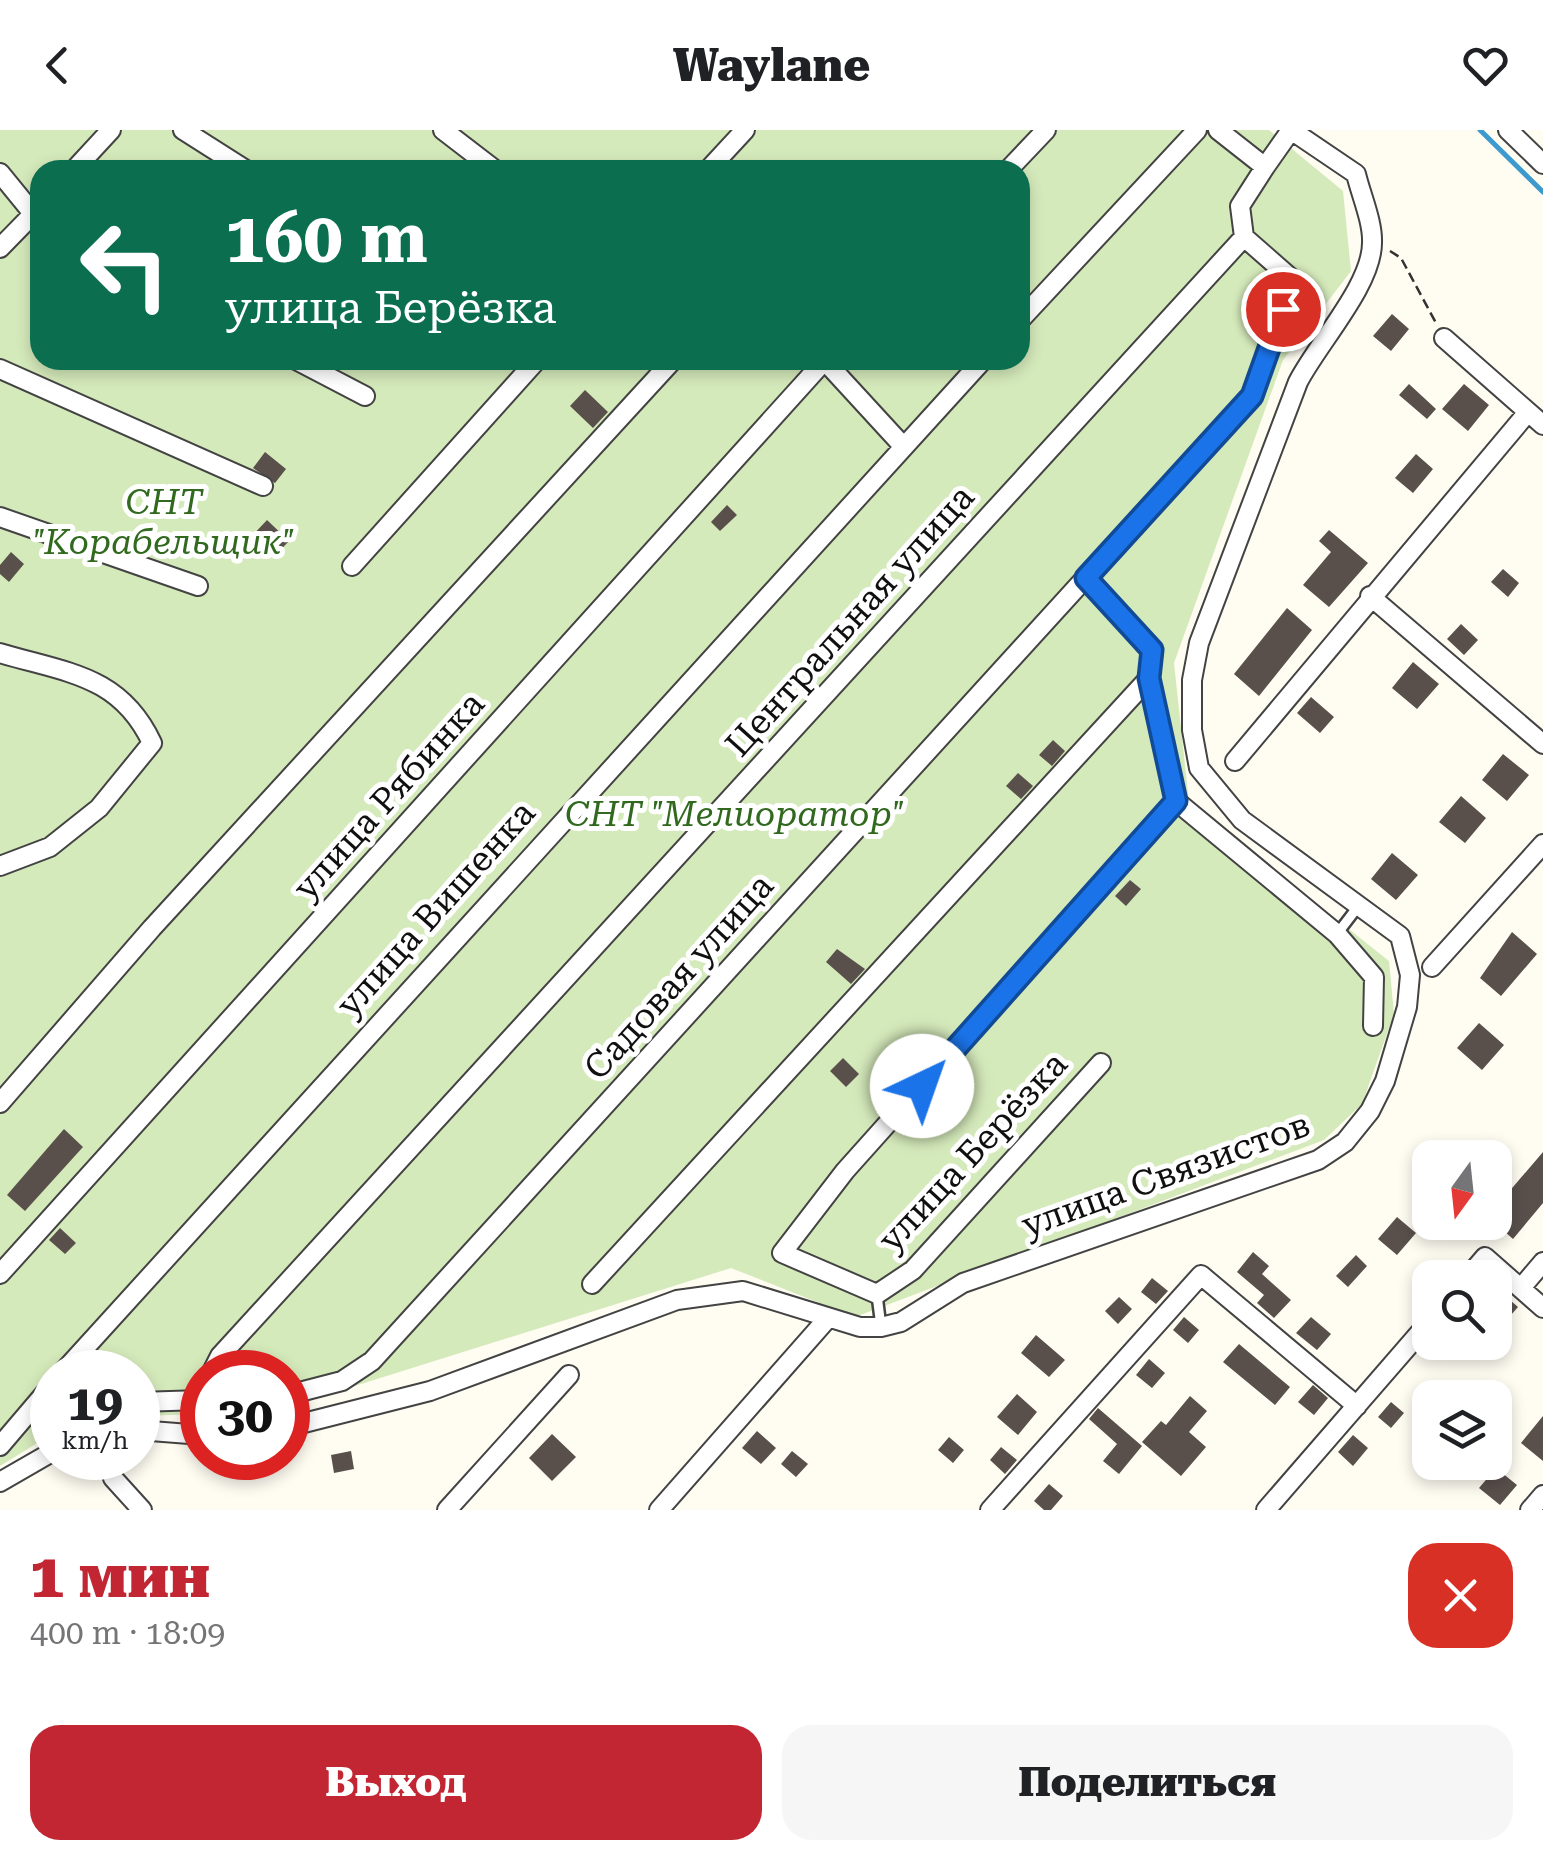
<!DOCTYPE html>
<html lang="ru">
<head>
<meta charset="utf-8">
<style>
	body { margin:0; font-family:"Roboto Serif",serif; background:#f6f6f6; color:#202124; height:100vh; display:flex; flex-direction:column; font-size:38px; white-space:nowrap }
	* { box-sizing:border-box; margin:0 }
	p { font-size:32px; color:#757577 }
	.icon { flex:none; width:55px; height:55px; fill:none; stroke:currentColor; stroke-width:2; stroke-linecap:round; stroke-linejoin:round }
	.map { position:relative; height:1380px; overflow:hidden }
	.sheet { display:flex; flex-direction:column; background:#fff; flex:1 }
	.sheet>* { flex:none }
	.banner { position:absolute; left:30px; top:30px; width:1000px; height:210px; border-radius:30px; box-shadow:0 5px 15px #0003; background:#0b6e4f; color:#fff; overflow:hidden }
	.needle { width:65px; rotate:195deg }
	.controls { position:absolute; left:1412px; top:1010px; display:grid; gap:20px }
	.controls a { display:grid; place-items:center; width:100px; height:100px; border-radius:20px; background:#fff; box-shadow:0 5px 15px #0003; font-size:50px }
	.speed { position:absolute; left:30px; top:1220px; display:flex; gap:20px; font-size:50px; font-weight:700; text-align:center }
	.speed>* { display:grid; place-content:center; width:130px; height:130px; border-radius:50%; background:#fff; box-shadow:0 5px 15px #0003; line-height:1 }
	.speed small { font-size:25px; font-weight:400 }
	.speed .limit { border:15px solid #d22; background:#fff; color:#111 }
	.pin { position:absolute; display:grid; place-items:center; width:85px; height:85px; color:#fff; margin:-42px; border:5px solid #fff; border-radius:50%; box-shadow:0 2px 10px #0007 }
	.me { position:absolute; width:110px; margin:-55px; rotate:42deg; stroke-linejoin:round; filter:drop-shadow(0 0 8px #0008) }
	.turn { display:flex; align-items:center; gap:35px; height:210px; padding:0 30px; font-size:45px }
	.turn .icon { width:130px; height:130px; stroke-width:2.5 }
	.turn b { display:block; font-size:70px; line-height:85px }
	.round { display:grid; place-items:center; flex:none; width:105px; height:105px; border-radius:30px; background:#f6f6f6 }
	.headline { display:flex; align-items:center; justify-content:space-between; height:170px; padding:0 30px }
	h1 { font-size:60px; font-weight:800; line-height:75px; color:#c22633 }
	.primary-button { display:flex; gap:20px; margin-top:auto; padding:20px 30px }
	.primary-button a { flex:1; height:115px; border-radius:30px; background:#c22633; color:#fff; font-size:40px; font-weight:800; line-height:115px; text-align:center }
	.primary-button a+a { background:#f6f6f6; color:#202124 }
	header { display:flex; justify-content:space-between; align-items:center; height:130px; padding:0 30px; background:#fff; font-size:45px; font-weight:800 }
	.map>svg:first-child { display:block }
	.green { fill:#d5eabb; fill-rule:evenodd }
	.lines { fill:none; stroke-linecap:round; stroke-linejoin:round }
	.stream { stroke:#3d9ace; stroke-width:5 }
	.building { fill:#59504c }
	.lane-casing { stroke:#434343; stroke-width:14 }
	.street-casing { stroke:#434343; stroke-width:22 }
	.path { stroke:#323232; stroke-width:2.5; stroke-dasharray:10 5; stroke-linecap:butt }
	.lane { stroke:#fff; stroke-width:9 }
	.street { stroke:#fff; stroke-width:18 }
	.route-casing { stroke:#114b97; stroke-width:25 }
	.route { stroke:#1a73e8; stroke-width:18 }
	.labels { text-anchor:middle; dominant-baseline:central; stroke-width:10; stroke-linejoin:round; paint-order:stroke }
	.park-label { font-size:35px; font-style:italic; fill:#31691e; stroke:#fff }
	.street-label { font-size:35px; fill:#101010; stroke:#fff }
</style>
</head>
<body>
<header><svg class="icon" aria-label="back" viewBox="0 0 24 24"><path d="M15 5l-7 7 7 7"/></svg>Waylane<svg class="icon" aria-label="heart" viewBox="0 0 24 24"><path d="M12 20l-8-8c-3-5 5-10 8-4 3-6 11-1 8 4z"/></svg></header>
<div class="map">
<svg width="1543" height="1380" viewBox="0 0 1543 1380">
	<rect width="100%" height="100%" fill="#fffcf2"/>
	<path class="green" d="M0,0H1269L1343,61L1351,141L1283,230L1174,533L1189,672L1389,831L1394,884L1362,974L1324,1010L855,1187L731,1138L288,1277V1242H202V1284L138,1286V1242H52V1304L0,1336ZM40,40H1020V230H40Z"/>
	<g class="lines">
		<path class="stream" d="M1480,0L1543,62"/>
	</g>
	<path class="building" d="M1392,184L1409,199L1391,221L1373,206Z
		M1409,254L1436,279L1427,289L1399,265Z
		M1464,254L1489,275L1468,301L1442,279Z
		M585,260L608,282L593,298L570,276Z
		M265,322L286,339L275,353L253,338Z
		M1416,324L1433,339L1413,363L1395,348Z
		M727,375L737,385L720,401L711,392Z
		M267,390L289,411L274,427L252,406Z
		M1329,400L1368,433L1329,477L1303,455L1331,422L1319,411Z
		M11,422L24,434L9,452L0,444V435Z
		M1503,439L1519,453L1508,467L1491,452Z
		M1287,478L1312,500L1259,566L1234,544Z
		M1461,494L1478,510L1464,525L1447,509Z
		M1413,532L1439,554L1417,579L1392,558Z
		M1311,567L1334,587L1320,603L1297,583Z
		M1053,610L1065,621L1052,636L1039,625Z
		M1503,624L1529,645L1507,671L1482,650Z
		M1018,643L1033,656L1021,669L1006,656Z
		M1461,666L1486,688L1465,713L1439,692Z
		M1392,723L1418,745L1396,770L1371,749Z
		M1130,750L1141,759L1126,776L1115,766Z
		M1512,802L1537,824L1501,866L1480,848Z
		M837,819L865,839L851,854L826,832Z
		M1479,893L1504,915L1482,940L1457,918Z
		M843,928L859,944L846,957L830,941Z
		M64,999L83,1017L25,1081L7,1065Z
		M1543,1022V1073L1513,1109L1495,1093V1078Z
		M1397,1087L1416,1103L1397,1125L1378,1109Z
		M60,1098L76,1113L65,1124L49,1110Z
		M1253,1122L1269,1136L1262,1144L1291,1170L1274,1188L1257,1173L1264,1165L1237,1142Z
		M1356,1125L1367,1136L1348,1157L1336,1146Z
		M1152,1148L1168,1161L1156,1174L1141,1162Z
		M1495,1157L1518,1177L1495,1203Z
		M1119,1167L1132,1179L1118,1194L1105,1181Z
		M1184,1187L1199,1200L1188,1213L1173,1200Z
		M1311,1187L1331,1204L1317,1220L1296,1203Z
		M1036,1205L1065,1230L1049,1247L1021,1223Z
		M1239,1214L1290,1257L1275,1275L1223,1232Z
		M1149,1229L1165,1243L1152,1258L1136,1245Z
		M1466,1250L1487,1268H1451Z
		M1313,1255L1328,1268L1314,1285L1298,1272Z
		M1017,1264L1037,1282L1018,1305L997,1287Z
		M1190,1266L1207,1281L1189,1302L1206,1317L1181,1346L1142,1312L1161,1291L1166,1295Z
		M1391,1272L1404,1283L1391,1298L1378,1287Z
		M1098,1278L1142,1316L1119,1344L1103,1331L1117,1314L1089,1289Z
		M1543,1286V1331L1521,1313Z
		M757,1301L776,1318L761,1334L742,1318Z
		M552,1304L576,1327L552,1351L529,1328Z
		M1353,1305L1368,1318L1353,1336L1338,1322Z
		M949,1307L964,1320L953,1333L938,1320Z
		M1001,1317L1017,1330L1005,1344L990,1330Z
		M351,1321L354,1339L334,1343L331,1325Z
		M792,1321L808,1334L796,1347L781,1334Z
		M1496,1338L1517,1355L1500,1375L1479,1358Z
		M1049,1354L1063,1366L1051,1380H1044L1034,1371Z"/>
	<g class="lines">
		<defs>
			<path id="lane" d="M1337,804L1360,774
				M877,1165L881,1197"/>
			<path id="street" d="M183,0L246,40
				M443,0L495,40
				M1218,0L1265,37L1291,0
				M1508,0L1543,34
				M74,40L111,0
				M708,40L745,0
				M1008,40L1046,0
				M0,43L40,92
				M0,118L40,77
				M1020,190L1197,0
				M1444,208L1543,295
				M296,230L365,266
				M824,230L903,316
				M0,239L263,356
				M0,387L198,456
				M352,436L537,230
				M1370,466L1543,614
				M0,523C67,543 120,545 152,613L99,678L50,717L0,736
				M1235,631L1528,282
				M1176,671L1337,804L1374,847L1373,896
				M1432,837L1543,714
				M1101,933L913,1140L877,1164L782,1123L845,1041L1176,671L1149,548
				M0,973L152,798L673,230
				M0,1144L825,230
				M1467,1148L1485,1127L1543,1178
				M592,1154L1149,548L1151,521L1087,448
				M1521,1158L1543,1132
				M63,1242L983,230
				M212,1242L220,1226L1244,107L1240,76L1265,37
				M288,1265L342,1251L372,1231L1252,265L1293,150L1244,107
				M138,1272L202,1270
				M288,1297L430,1261L677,1170L743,1161L860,1197H881L901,1192L963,1153L1318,1030L1345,1012L1370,981L1385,951L1407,877L1410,845L1400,806L1242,690L1199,638L1192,600V550L1199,513L1298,252C1318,213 1372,155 1372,113C1373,92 1361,65 1356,44L1291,0
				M138,1300L202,1305
				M0,1316L52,1255
				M108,1328L113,1348L142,1380
				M0,1352L52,1322
				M447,1380L569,1245
				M659,1380L828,1188
				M990,1380L1201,1145L1357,1276
				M1266,1380L1430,1191
				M1530,1380L1543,1365"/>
		</defs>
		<use href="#lane" class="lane-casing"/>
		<use href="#street" class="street-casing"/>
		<path class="path" d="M1390,121L1401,128L1436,193"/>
		<use href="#lane" class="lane"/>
		<use href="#street" class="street"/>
	</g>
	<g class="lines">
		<defs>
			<path id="route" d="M922,956L1176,671L1149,548L1152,520L1086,448L1252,266L1283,179"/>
		</defs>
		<use href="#route" class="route-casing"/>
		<use href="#route" class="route"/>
	</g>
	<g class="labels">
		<g class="park-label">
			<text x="164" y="372">СНТ<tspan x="164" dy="40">"Корабельщик"</tspan></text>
			<text x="735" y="684">СНТ "Мелиоратор"</text>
		</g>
		<g class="street-label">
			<text transform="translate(850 491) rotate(-48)">Центральная улица</text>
			<text transform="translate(389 666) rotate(-48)">улица Рябинка</text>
			<text transform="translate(436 779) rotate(-48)">улица Вишенка</text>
			<text transform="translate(679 847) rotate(-48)">Садовая улица</text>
			<text transform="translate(973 1022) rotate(-47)">улица Берёзка</text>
			<text transform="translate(1166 1045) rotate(-20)">улица Связистов</text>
		</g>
	</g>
</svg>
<div class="controls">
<a><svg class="needle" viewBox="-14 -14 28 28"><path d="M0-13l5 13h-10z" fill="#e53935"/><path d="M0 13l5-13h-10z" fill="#757577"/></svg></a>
<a><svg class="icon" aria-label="search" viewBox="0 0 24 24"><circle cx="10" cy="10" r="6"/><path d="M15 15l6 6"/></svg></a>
<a><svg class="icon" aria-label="layers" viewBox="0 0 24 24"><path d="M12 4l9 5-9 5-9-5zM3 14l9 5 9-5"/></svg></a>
</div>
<div class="speed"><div>19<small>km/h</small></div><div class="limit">30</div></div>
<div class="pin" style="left:1283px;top:179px;background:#d93025"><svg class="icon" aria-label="arrive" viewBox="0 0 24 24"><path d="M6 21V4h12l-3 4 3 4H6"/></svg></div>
<svg class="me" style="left:922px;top:956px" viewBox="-20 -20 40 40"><circle r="19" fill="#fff"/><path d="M0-13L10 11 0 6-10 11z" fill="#1a73e8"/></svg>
<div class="banner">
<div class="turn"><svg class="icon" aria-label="left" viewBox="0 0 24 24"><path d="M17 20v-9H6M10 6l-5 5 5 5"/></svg><div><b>160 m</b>улица Берёзка</div></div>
</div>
</div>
<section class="sheet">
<div class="headline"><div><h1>1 мин</h1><p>400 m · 18:09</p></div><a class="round" style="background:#d93025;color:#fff"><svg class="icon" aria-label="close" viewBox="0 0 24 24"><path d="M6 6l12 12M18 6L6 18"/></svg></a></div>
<div class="primary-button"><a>Выход</a><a>Поделиться</a></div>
</section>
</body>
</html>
